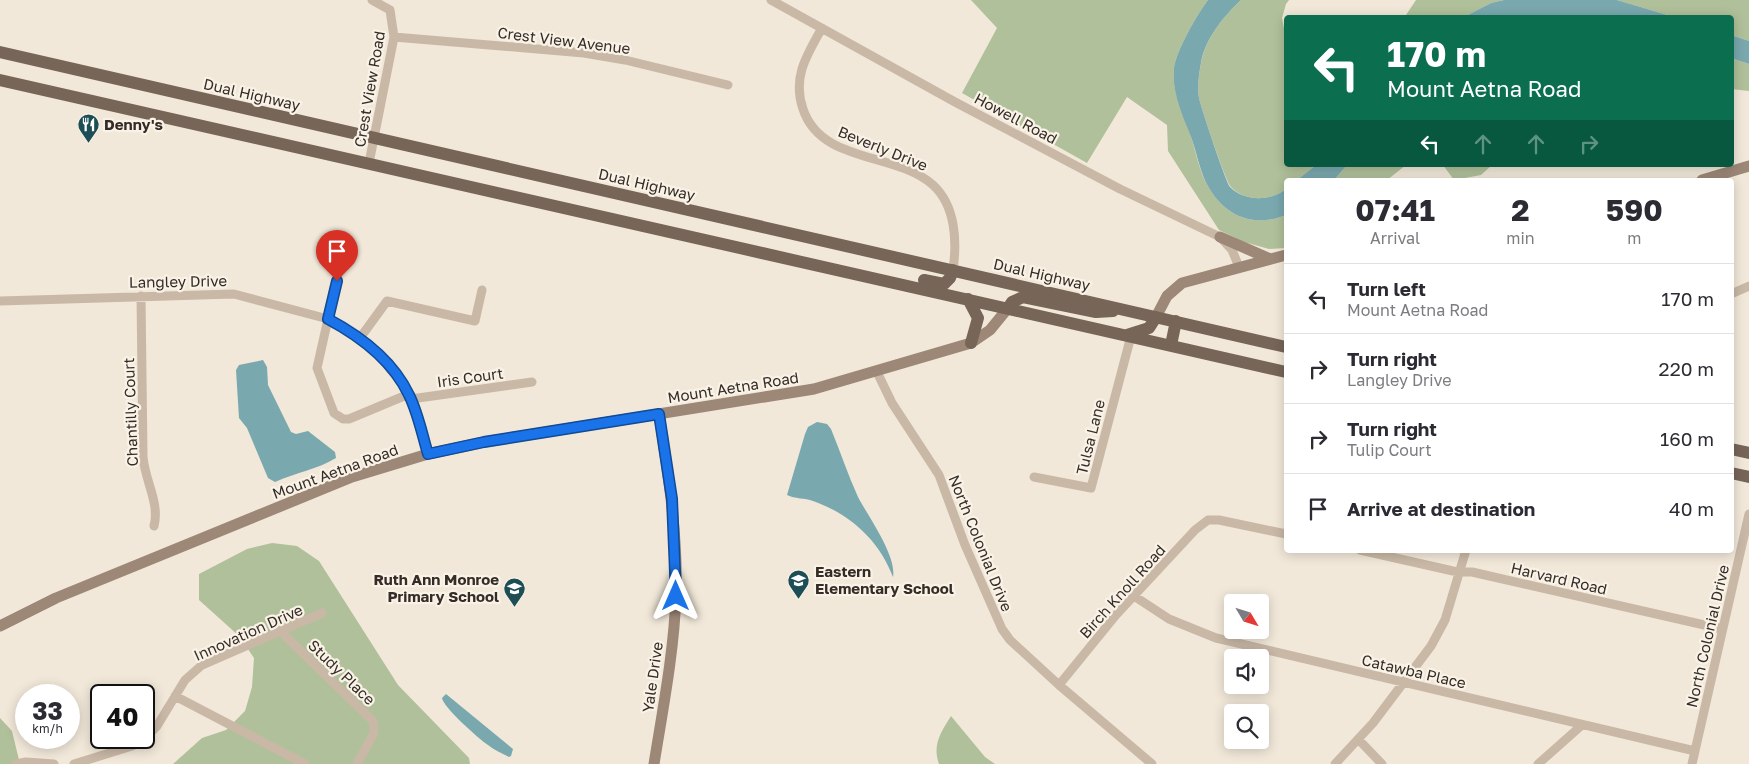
<!DOCTYPE html>
<html lang="en">
<head>
<meta charset="utf-8">
<style>
	body { margin:0; font-family:"Golos Text",sans-serif; background:#f7f7f7; color:#2b2b33; height:100vh; display:flex; flex-direction:column; font-size:19px; white-space:nowrap }
	* { box-sizing:border-box; margin:0 }
	p { font-size:16px; color:#7c7c81 }
	.icon { flex:none; width:28px; height:28px; fill:none; stroke:currentColor; stroke-width:2; stroke-linecap:round; stroke-linejoin:round }
	.map { position:relative; flex:1; overflow:hidden }
	.side { position:absolute; left:1284px; top:178px; width:450px; height:375px; display:flex; flex-direction:column; background:#fff; border-radius:5px; box-shadow:0 2px 12px #0003 }
	.side>* { flex:none }
	.hud { position:absolute; left:1284px; top:15px; width:450px; height:152px; border-radius:5px; box-shadow:0 2px 12px #0003; background:#0b6e4f; color:#fff; overflow:hidden }
	.needle { width:32px; rotate:128deg }
	.fabs { position:absolute; left:1224px; top:594px; display:grid; gap:10px }
	.fabs a { display:grid; place-items:center; width:45px; height:45px; border-radius:5px; background:#fff; box-shadow:0 2px 12px #0003; font-size:25px }
	.speed { position:absolute; left:15px; top:684px; display:flex; gap:10px; font-size:25px; font-weight:700; text-align:center }
	.speed>* { display:grid; place-content:center; width:65px; height:65px; border-radius:50%; background:#fff; box-shadow:0 2px 12px #0003; line-height:1 }
	.speed small { font-size:12px; font-weight:400 }
	.speed .limit { border:2px solid #111; border-radius:8px; background:#fff; color:#111 }
	.pin { position:absolute; display:grid; place-items:center; width:42px; height:42px; color:#fff; margin:-51px -21px; border-radius:50% 50% 50% 0; rotate:-45deg; box-shadow:0 0 5px #0007 }
	.pin .icon { rotate:45deg }
	.me { position:absolute; width:55px; margin:-28px; rotate:0deg; stroke-linejoin:round; filter:drop-shadow(0 0 4px #0008) }
	.turn { display:flex; align-items:center; gap:18px; height:105px; padding:0 20px; font-size:22px }
	.turn .icon { width:65px; height:65px; stroke-width:2.5 }
	.turn b { display:block; font-size:35px; line-height:42px }
	.lanes { display:flex; align-items:center; height:48px; padding:0 20px; background:#0003; justify-content:center; gap:25px; direction:ltr }
	.lanes .off { opacity:.35 }
	.eta { display:flex; justify-content:space-evenly; align-items:center; height:85px; text-align:center }
	.eta b { font-size:30px; font-weight:700; line-height:35px }
	ul { padding:0; list-style:none }
	li { display:flex; align-items:center; gap:15px; height:70px; padding:0 20px; border-top:1px solid #e1e1e2 }
	li div { flex:1 }
	li b { display:block; font-size:19px }
	li em { font-style:normal }
	.map>svg:first-child { display:block }
	.green { fill:#b0c09a }
	.water { fill:#79a8ae }
	.lines { fill:none; stroke-linecap:round; stroke-linejoin:round }
	.street { stroke:#c9b8a6; stroke-width:9 }
	.secondary { stroke:#9d8777; stroke-width:11 }
	.primary { stroke:#776558; stroke-width:12 }
	.route-casing { stroke:#114b97; stroke-width:12 }
	.route { stroke:#1a73e8; stroke-width:9 }
	.labels { text-anchor:middle; dominant-baseline:central; stroke-width:4.5; stroke-linejoin:round; paint-order:stroke }
	.street-label { font-size:15px; fill:#352c27; stroke:#f9f2e6 }
	.poi-label { font-size:15px; font-weight:bold; fill:#352c27; stroke:#f9f2e6; text-anchor:start }
</style>
</head>
<body>
<div class="map">
<svg width="1749" height="764" viewBox="0 0 1749 764">
	<rect width="100%" height="100%" fill="#f1e8d9"/>
	<path class="green" d="M971,0H1208C1198,13 1176,51 1174,68C1171,90 1183,113 1190,134C1196,151 1199,172 1209,188C1226,217 1255,228 1286,215V248L1269,249L1244,242L1219,230L1168,151L1167,125L1127,97L1087,163L962,93L997,28Z
		M1241,0H1289L1286,4L1282,18L1286,39V165H1316L1297,180H1286V189C1271,201 1245,202 1231,187C1226,182 1201,108 1199,98C1197,87 1199,74 1201,64C1205,39 1223,17 1241,0Z
		M1416,0H1504L1491,3L1464,17L1404,18Z
		M1617,0H1749V41L1731,35V18L1674,17Z
		M1731,58L1749,64V91L1731,89Z
		M1347,165H1406L1387,180H1334Z
		M1443,165H1492L1481,175L1454,180Z
		M272,543L297,546L319,561L398,685L469,758L470,764H173L202,738L226,730L245,711L252,687L254,658L239,636L199,600V574L247,549Z
		M951,716L985,757L995,764H939C932,745 941,732 951,716Z
		M0,718L12,731L20,764H0Z"/>
	<path class="water" d="M1208,0H1241C1223,17 1205,39 1201,63C1199,74 1197,87 1199,98C1201,108 1226,182 1230,187C1245,202 1271,201 1286,189V215C1255,228 1226,217 1209,188C1200,173 1197,153 1191,137C1183,116 1171,91 1174,68C1176,51 1198,13 1208,0Z
		M1504,0H1617L1674,17L1581,18L1556,15L1534,18L1464,17L1491,3Z
		M1731,35L1749,41V64L1731,58Z
		M1316,165H1347L1334,180H1297Z
		M263,360L267,367L268,385L291,432L296,434L308,431L335,452L336,458C318,469 295,473 275,482L268,478L247,428L239,418L236,370L239,365Z
		M817,422L827,424L831,429C840,451 848,475 858,497C868,516 897,556 893,577C879,540 850,514 813,501C805,498 795,499 787,495L805,434L808,427Z
		M446,694L513,749L511,756L509,757C502,753 494,750 488,745C479,739 443,707 442,698Z"/>
	<g class="lines">
		<path class="street" d="M771,0L955,102L1120,189L1220,237L1232,250L1239,267
			M822,28C807,55 792,77 803,109C821,164 897,152 933,185C956,206 957,242 953,270
			M394,37L584,53L625,60L728,85
			M369,163L394,37L390,10L372,0
			M341,261L317,368L334,413L343,419H349L409,394
			M1731,294L1749,286
			M141,296L143,457C145,481 160,503 154,526
			M0,301L234,294L328,319L360,338L377,353L400,381L409,394L428,454
			M360,338L387,301L475,321L482,290
			M877,372L892,403L939,475L965,545L1002,629L1010,640L1059,685L1152,764
			M411,399L532,382
			M1034,477L1091,488L1131,336
			M1360,550L1453,571L1472,572L1722,629
			M1134,596L1169,619L1216,638L1695,751
			M280,631L373,721L374,733L357,764
			M1059,685L1116,615L1195,530L1208,520H1219L1286,534
			M175,696L305,764
			M1359,740L1382,764
			M16,764L26,762L54,764
			M74,764L132,746L144,739L157,726L185,680L202,665L322,613
			M1335,764L1373,723L1431,646L1445,620L1466,550
			M1538,764L1582,725
			M1692,764L1749,514"/>
		<path class="secondary" d="M1702,180L1749,166
			M1220,237L1270,259
			M1156,317L1167,296L1182,283L1286,255
			M0,626L56,598L352,477L428,454L484,442L814,389L971,343L990,330L1008,308
			M654,764C663,708 674,652 676,595C678,534 668,474 659,414"/>
		<path class="primary" d="M0,52L1286,347
			M0,80L1286,372
			M924,280L944,284L950,278L953,270
			M968,299L978,318L971,343
			M1008,308L1012,302L1023,297L1096,312L1113,311
			M1127,335L1149,328L1156,317
			M1171,345L1176,321
			M1731,449L1749,453
			M1731,473L1749,477"/>
	</g>
	<g class="lines">
		<defs>
			<path id="route" d="M337,281L328,319C360,336 393,361 409,395C418,413 422,434 428,454L484,442L659,414L672,499L676,596"/>
		</defs>
		<use href="#route" class="route-casing"/>
		<use href="#route" class="route"/>
	</g>
	<defs>
		<symbol id="restaurant-pin" viewBox="-11 -11 22 30"><path d="M0 17L-7.5 6A9.5 9.5 0 1 1 7.5 6Z" fill="#1d4e56" stroke="#f9f2e6"/><path d="M-5-6h1v4h1v-4h1v4h1v-4h1v5L-1.5 .5V6h-2V.5L-5-1ZM5-6V6H3V1.5H1.5Q1.5-4 5-6Z" fill="#fff"/></symbol>
		<symbol id="school-pin" viewBox="-11 -11 22 30"><path d="M0 17L-7.5 6A9.5 9.5 0 1 1 7.5 6Z" fill="#1d4e56" stroke="#f9f2e6"/><path d="M0-5L7-2L0 1L-7-2ZM-4 1L0 2.5L4 1V4Q0 6-4 4Z" fill="#fff"/></symbol>
	</defs>
	<g fill-rule="evenodd">
		<use href="#restaurant-pin" x="76" y="112" width="25" height="34"/>
		<use href="#school-pin" x="786" y="568" width="25" height="34"/>
		<use href="#school-pin" x="502" y="576" width="25" height="34"/>
	</g>
	<g class="labels">
		<g class="street-label">
			<text transform="translate(564 40) rotate(7)">Crest View Avenue</text>
			<text transform="translate(369 89) rotate(-80)">Crest View Road</text>
			<text transform="translate(252 94) rotate(13)">Dual Highway</text>
			<text transform="translate(1016 118) rotate(28)">Howell Road</text>
			<text transform="translate(883 148) rotate(22)">Beverly Drive</text>
			<text transform="translate(647 184) rotate(13)">Dual Highway</text>
			<text transform="translate(1042 274) rotate(13)">Dual Highway</text>
			<text transform="translate(178 281) rotate(-1)">Langley Drive</text>
			<text transform="translate(470 377) rotate(-8)">Iris Court</text>
			<text transform="translate(733 387) rotate(-9)">Mount Aetna Road</text>
			<text transform="translate(130 412) rotate(-92)">Chantilly Court</text>
			<text transform="translate(1090 437) rotate(-76)">Tulsa Lane</text>
			<text transform="translate(335 471) rotate(-20)">Mount Aetna Road</text>
			<text transform="translate(981 543) rotate(68)">North Colonial Drive</text>
			<text transform="translate(1559 578) rotate(13)">Harvard Road</text>
			<text transform="translate(1122 591) rotate(-48)">Birch Knoll Road</text>
			<text transform="translate(248 632) rotate(-24)">Innovation Drive</text>
			<text transform="translate(1707 636) rotate(-77)">North Colonial Drive</text>
			<text transform="translate(1414 671) rotate(13)">Catawba Place</text>
			<text transform="translate(342 672) rotate(44)">Study Place</text>
			<text transform="translate(652 677) rotate(-82)">Yale Drive</text>
		</g>
		<g class="poi-label">
			<text x="104" y="124">Denny's</text>
			<text x="815" y="571">Eastern<tspan x="815" dy="17">Elementary School</tspan></text>
			<text x="499" y="579" text-anchor="end">Ruth Ann Monroe<tspan x="499" dy="17">Primary School</tspan></text>
		</g>
	</g>
</svg>
<div class="fabs">
<a><svg class="needle" viewBox="-14 -14 28 28"><path d="M0-13l5 13h-10z" fill="#e53935"/><path d="M0 13l5-13h-10z" fill="#7c7c81"/></svg></a>
<a><svg class="icon" aria-label="sound" viewBox="0 0 24 24"><path d="M4 9h4l5-4v14l-5-4H4zM17 9q2 3 0 6"/></svg></a>
<a><svg class="icon" aria-label="search" viewBox="0 0 24 24"><circle cx="10" cy="10" r="6"/><path d="M15 15l6 6"/></svg></a>
</div>
<div class="speed"><div>33<small>km/h</small></div><div class="limit">40</div></div>
<div class="pin" style="left:337px;top:281px;background:#d93025"><svg class="icon" aria-label="arrive" viewBox="0 0 24 24"><path d="M6 21V4h12l-3 4 3 4H6"/></svg></div>
<svg class="me" style="left:676px;top:596px" viewBox="-20 -20 40 40"><path d="M0-17L14 15 0 8-14 15z" fill="#1a73e8" stroke="#fff" stroke-width="4"/></svg>
<div class="hud">
<div class="turn"><svg class="icon" aria-label="left" viewBox="0 0 24 24"><path d="M17 20v-9H6M10 6l-5 5 5 5"/></svg><div><b>170 m</b>Mount Aetna Road</div></div>
<div class="lanes"><svg class="icon" aria-label="left" viewBox="0 0 24 24"><path d="M17 20v-9H6M10 6l-5 5 5 5"/></svg><svg class="icon off" aria-label="ahead" viewBox="0 0 24 24"><path d="M12 20V5M6 11l6-6 6 6"/></svg><svg class="icon off" aria-label="ahead" viewBox="0 0 24 24"><path d="M12 20V5M6 11l6-6 6 6"/></svg><svg class="icon off" aria-label="right" viewBox="0 0 24 24"><path d="M7 20v-9h11M14 6l5 5-5 5"/></svg></div>
</div>
<section class="side">
<div class="eta">
<div><b>07:41</b><p>Arrival</p></div>
<div><b>2</b><p>min</p></div>
<div><b>590</b><p>m</p></div>
</div>
<ul>
<li><svg class="icon" aria-label="left" viewBox="0 0 24 24"><path d="M17 20v-9H6M10 6l-5 5 5 5"/></svg><div><b>Turn left</b><p>Mount Aetna Road</p></div><em>170 m</em></li>
<li><svg class="icon" aria-label="right" viewBox="0 0 24 24"><path d="M7 20v-9h11M14 6l5 5-5 5"/></svg><div><b>Turn right</b><p>Langley Drive</p></div><em>220 m</em></li>
<li><svg class="icon" aria-label="right" viewBox="0 0 24 24"><path d="M7 20v-9h11M14 6l5 5-5 5"/></svg><div><b>Turn right</b><p>Tulip Court</p></div><em>160 m</em></li>
<li><svg class="icon" aria-label="arrive" viewBox="0 0 24 24"><path d="M6 21V4h12l-3 4 3 4H6"/></svg><div><b>Arrive at destination</b></div><em>40 m</em></li>
</ul>
</section>
</div>
</body>
</html>
